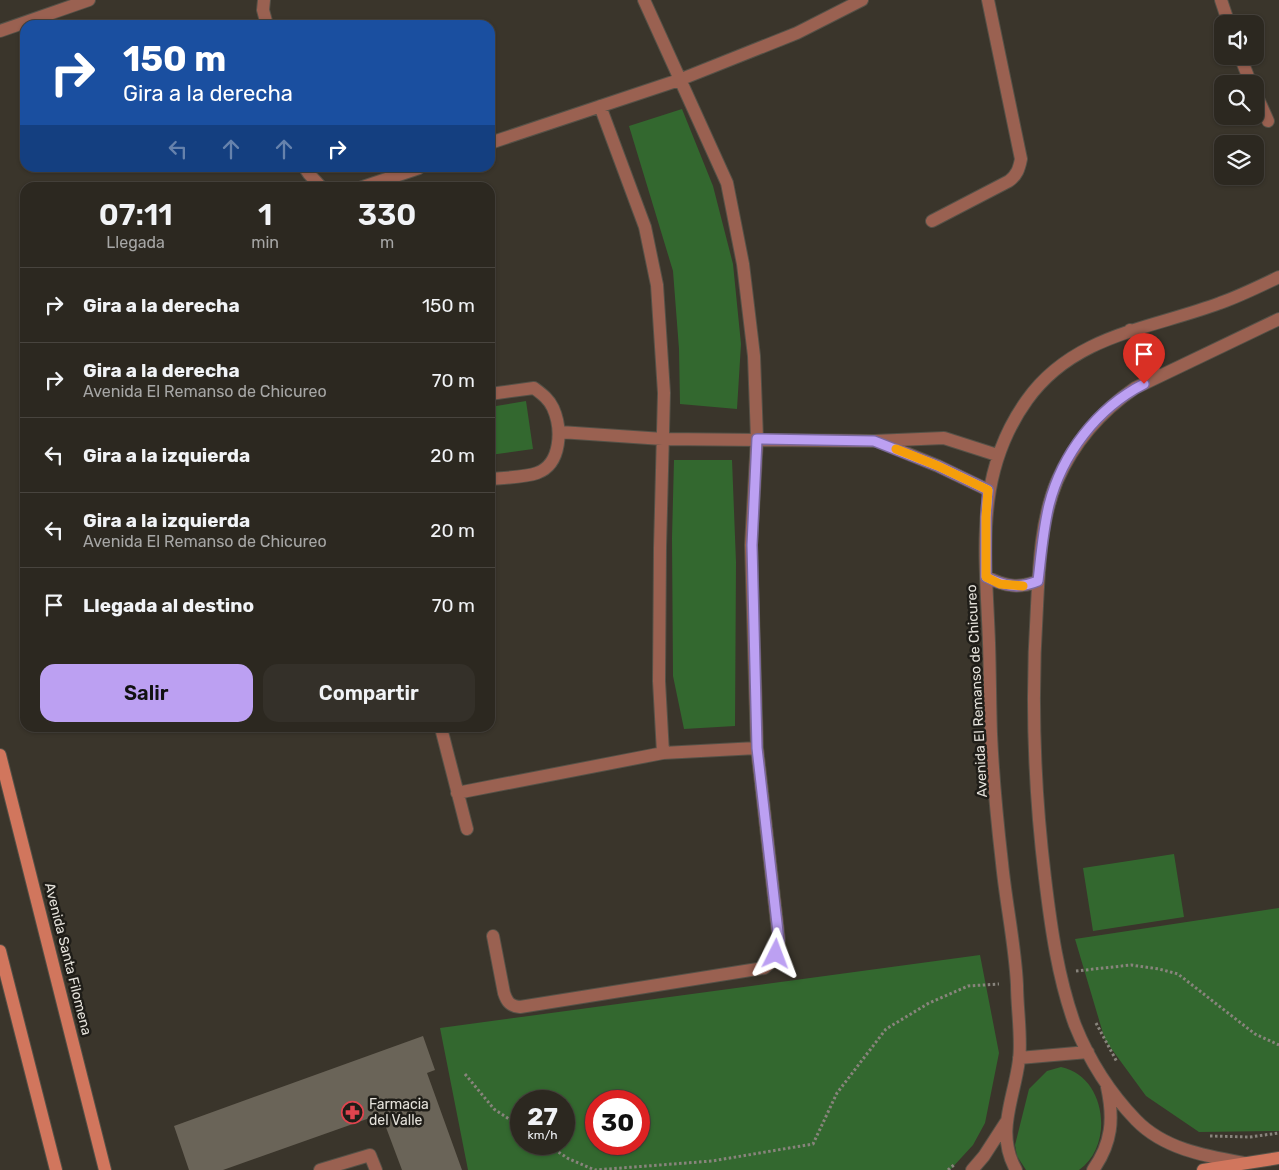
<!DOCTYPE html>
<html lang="es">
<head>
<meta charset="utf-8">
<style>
	body { margin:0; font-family:Rubik,sans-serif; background:#343029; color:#f1f3f6; height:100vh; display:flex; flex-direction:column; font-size:19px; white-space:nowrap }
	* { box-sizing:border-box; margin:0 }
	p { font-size:16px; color:#a6a6a5 }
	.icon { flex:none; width:28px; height:28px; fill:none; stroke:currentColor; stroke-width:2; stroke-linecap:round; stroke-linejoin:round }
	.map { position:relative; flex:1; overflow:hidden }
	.sheet { position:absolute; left:20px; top:182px; width:475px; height:550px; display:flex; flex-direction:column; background:#2c2820; border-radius:15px; box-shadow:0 1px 4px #0004,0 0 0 1px #48443e }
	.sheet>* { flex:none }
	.banner { position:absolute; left:20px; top:20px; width:475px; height:152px; border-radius:15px; box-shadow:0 1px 4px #0004,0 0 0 1px #48443e; background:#1a4fa0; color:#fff; overflow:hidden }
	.fabs { position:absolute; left:1214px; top:15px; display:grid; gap:10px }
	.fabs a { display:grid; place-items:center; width:50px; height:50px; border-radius:10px; background:#2c2820; box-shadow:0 1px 4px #0004,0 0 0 1px #48443e; font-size:25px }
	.speed { position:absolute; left:510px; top:1090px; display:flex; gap:10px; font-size:25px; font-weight:700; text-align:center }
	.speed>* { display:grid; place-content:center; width:65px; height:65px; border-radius:50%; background:#2c2820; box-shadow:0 1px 4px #0004,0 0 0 1px #48443e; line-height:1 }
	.speed small { font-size:12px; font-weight:400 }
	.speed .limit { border:8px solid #d22; background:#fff; color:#111 }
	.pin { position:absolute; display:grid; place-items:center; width:42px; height:42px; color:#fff; margin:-51px -21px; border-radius:50% 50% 50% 0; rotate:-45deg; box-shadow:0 0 5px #0007 }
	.pin .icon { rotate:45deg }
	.me { position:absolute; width:55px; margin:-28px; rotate:3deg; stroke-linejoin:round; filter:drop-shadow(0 0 4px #0008) }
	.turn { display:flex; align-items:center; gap:18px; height:105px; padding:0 20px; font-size:22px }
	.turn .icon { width:65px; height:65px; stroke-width:2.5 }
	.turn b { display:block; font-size:35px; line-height:42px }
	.lanes { display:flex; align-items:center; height:48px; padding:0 20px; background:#0003; justify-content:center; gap:25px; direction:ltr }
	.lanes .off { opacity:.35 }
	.eta { display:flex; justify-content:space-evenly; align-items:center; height:85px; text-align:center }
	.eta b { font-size:30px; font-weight:600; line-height:35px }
	.primary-button { display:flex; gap:10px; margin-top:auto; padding:10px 20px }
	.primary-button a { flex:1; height:58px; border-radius:15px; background:#bca0f2; color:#111; font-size:20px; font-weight:600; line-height:58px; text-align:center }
	.primary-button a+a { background:#343029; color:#f1f3f6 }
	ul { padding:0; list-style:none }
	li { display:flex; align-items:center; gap:15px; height:75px; padding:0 20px; border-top:1px solid #48443e }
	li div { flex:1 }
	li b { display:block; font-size:19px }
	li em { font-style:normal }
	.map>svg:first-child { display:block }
	.green { fill:#33682f; fill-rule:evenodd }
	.building { fill:#6a6458 }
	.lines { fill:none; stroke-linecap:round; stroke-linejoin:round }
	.lane-casing { stroke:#555147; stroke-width:14 }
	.street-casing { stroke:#555147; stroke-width:14 }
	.secondary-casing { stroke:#555147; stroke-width:14 }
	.path { stroke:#88847c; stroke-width:3; stroke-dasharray:2.5 2.5; stroke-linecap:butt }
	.lane { stroke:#9a6151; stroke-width:12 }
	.street { stroke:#9a6151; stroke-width:12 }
	.secondary { stroke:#d1765d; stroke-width:12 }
	.route-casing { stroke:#7a689d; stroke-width:12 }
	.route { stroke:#bca0f2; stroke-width:9 }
	.slow { stroke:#f59e0b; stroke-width:9 }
	.labels { text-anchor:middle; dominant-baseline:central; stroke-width:5; stroke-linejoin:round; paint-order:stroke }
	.street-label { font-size:14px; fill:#e5e2db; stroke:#1f1d18 }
	.poi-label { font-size:14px; fill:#e5e2db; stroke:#1f1d18; text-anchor:start }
</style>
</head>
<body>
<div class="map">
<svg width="1279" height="1170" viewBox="0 0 1279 1170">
	<rect width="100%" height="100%" fill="#3a352b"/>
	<path class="green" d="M682,109L713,186L733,264L741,344L737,409L680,404L679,349L673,271L629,126Z
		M526,401L533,449L490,455V407Z
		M674,460H732L736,562L735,726L684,729L673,676L672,538Z
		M1174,854L1184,917L1093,931L1083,868Z
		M1279,908V1131L1199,1132L1146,1096L1105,1040L1075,939Z
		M980,955L999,1053L985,1123L973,1145L950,1170H468L440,1028ZM564,1101V1144H521V1101ZM639,1101V1144H596V1101Z
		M1061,1067C1106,1076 1115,1145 1079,1170H1026L1017,1156L1015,1145L1029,1089L1047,1071Z"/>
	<path class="building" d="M423,1036L435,1070L427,1073L462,1170H402L381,1114L223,1170H189L174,1126Z"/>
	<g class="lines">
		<defs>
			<path id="lane" d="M320,1170L370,1155L376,1170"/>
			<path id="street" d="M264,0L263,10L267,25
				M1221,0L1229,24
				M0,31L89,0
				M1240,56L1251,84
				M1255,92L1268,121
				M600,106L645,227L657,285L664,393L660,548L659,681L663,753
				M490,143L679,80L797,33L862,0
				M305,168L309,174L322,188
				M360,188L419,168
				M932,221L1009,181C1017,175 1019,169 1021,159L988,0
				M1130,330C1148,342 1156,357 1153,379
				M490,394L534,388C542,394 549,399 553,408C562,428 562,464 537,473C526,477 502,478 490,479
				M560,432L663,439L874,441L944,438L997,455
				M879,442L938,466L988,490
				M987,577C1004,586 1019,589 1038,581
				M441,728L467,829
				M457,793L663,753L757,748
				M493,936L504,993C507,1002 510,1006 520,1007L764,968L774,960L779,941L757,748L751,545L757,439L754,356L743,264L727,183L644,0
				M1019,1058L1088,1052
				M1244,1163C1205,1156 1164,1149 1136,1120C1110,1093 1089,1060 1075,1025C1058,978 1051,928 1045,878C1034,788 1031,697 1037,606C1039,565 1041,519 1057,481C1074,442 1100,412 1135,388L1279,319
				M972,1170L984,1156L1006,1122
				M1016,1170C995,1132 1014,1100 1019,1060C1022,1039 1017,1008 1017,985C1015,944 1006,904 1002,863C997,820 993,777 991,734C990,704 990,673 989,643C986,555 973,475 1027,400C1074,334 1151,329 1220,303C1240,296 1260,286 1279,277
				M1093,1170C1112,1143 1114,1119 1107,1087"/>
			<path id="secondary" d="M0,755L105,1170
				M0,951L56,1170
				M1203,1170L1279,1158"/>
		</defs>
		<use href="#lane" class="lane-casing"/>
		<use href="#street" class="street-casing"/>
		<use href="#secondary" class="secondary-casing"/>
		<path class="path" d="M1076,971L1131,965L1159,969L1178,974L1255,1034L1279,1045
			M1096,1023L1117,1062
			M465,1074L494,1109L521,1127
			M1210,1136L1250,1137L1279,1133
			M546,1144L569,1159L595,1170L712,1161L813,1144L837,1093L886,1029L929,1003L968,986L999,984
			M948,1170L955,1164"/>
		<use href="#lane" class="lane"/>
		<use href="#street" class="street"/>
		<use href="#secondary" class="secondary"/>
	</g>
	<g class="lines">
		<defs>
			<path id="route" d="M776,954L779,941L757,748L752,545L757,439L874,441L938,466L988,490L986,517V577C1004,586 1019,589 1038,581C1041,556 1043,530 1049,505C1062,454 1097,408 1144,384"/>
		</defs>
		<use href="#route" class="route-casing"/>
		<use href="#route" class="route"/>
		<path class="slow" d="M896,449L938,466L988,490L986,517V577L1000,584L1023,586"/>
	</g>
	<defs>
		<symbol id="pharmacy-ring" viewBox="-11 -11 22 22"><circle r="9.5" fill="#1f1d18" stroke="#e0444e" stroke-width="1.5"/><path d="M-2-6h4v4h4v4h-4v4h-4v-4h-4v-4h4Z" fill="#e0444e"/></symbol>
	</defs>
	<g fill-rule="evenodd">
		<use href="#pharmacy-ring" x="340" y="1100" width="25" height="25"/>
	</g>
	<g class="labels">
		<g class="street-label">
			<text transform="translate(977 691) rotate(-93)">Avenida El Remanso de Chicureo</text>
			<text transform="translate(68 959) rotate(76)">Avenida Santa Filomena</text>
		</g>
		<g class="poi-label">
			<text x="369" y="1104">Farmacia<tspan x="369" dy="16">del Valle</tspan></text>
		</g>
	</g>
</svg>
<div class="fabs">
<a><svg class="icon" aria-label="sound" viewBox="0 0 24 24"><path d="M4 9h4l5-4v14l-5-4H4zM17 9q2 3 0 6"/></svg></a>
<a><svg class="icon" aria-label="search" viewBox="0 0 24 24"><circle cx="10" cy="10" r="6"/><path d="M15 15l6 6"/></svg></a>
<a><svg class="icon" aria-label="layers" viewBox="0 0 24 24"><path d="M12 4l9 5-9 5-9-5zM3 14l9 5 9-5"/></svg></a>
</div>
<div class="speed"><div>27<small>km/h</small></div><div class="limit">30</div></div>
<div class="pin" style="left:1144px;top:384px;background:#d93025"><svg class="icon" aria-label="arrive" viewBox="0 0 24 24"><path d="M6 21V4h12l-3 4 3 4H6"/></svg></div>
<svg class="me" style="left:776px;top:954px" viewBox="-20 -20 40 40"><path d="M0-17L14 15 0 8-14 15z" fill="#bca0f2" stroke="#fff" stroke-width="4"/></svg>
<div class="banner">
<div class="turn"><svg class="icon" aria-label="right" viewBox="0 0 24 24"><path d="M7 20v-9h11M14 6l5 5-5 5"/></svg><div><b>150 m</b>Gira a la derecha</div></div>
<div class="lanes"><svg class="icon off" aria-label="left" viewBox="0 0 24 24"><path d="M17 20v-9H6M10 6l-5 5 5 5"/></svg><svg class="icon off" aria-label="ahead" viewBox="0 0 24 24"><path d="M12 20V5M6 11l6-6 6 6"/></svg><svg class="icon off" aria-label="ahead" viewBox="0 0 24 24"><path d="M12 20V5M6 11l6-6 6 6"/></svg><svg class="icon" aria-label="right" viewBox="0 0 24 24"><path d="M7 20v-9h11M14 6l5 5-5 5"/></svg></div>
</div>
<section class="sheet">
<div class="eta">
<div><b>07:11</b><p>Llegada</p></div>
<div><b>1</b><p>min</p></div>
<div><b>330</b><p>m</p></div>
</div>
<ul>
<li><svg class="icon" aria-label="right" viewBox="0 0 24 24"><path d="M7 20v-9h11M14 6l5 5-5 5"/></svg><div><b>Gira a la derecha</b></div><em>150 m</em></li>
<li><svg class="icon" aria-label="right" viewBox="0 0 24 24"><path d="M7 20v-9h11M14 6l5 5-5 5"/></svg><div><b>Gira a la derecha</b><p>Avenida El Remanso de Chicureo</p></div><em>70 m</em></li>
<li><svg class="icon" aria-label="left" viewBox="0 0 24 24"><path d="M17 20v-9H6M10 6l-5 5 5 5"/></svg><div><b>Gira a la izquierda</b></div><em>20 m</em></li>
<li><svg class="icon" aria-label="left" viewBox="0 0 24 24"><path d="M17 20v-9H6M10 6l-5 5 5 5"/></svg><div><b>Gira a la izquierda</b><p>Avenida El Remanso de Chicureo</p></div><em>20 m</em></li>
<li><svg class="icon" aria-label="arrive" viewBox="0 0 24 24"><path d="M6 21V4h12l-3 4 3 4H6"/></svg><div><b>Llegada al destino</b></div><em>70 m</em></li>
</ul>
<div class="primary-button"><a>Salir</a><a>Compartir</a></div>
</section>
</div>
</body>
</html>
